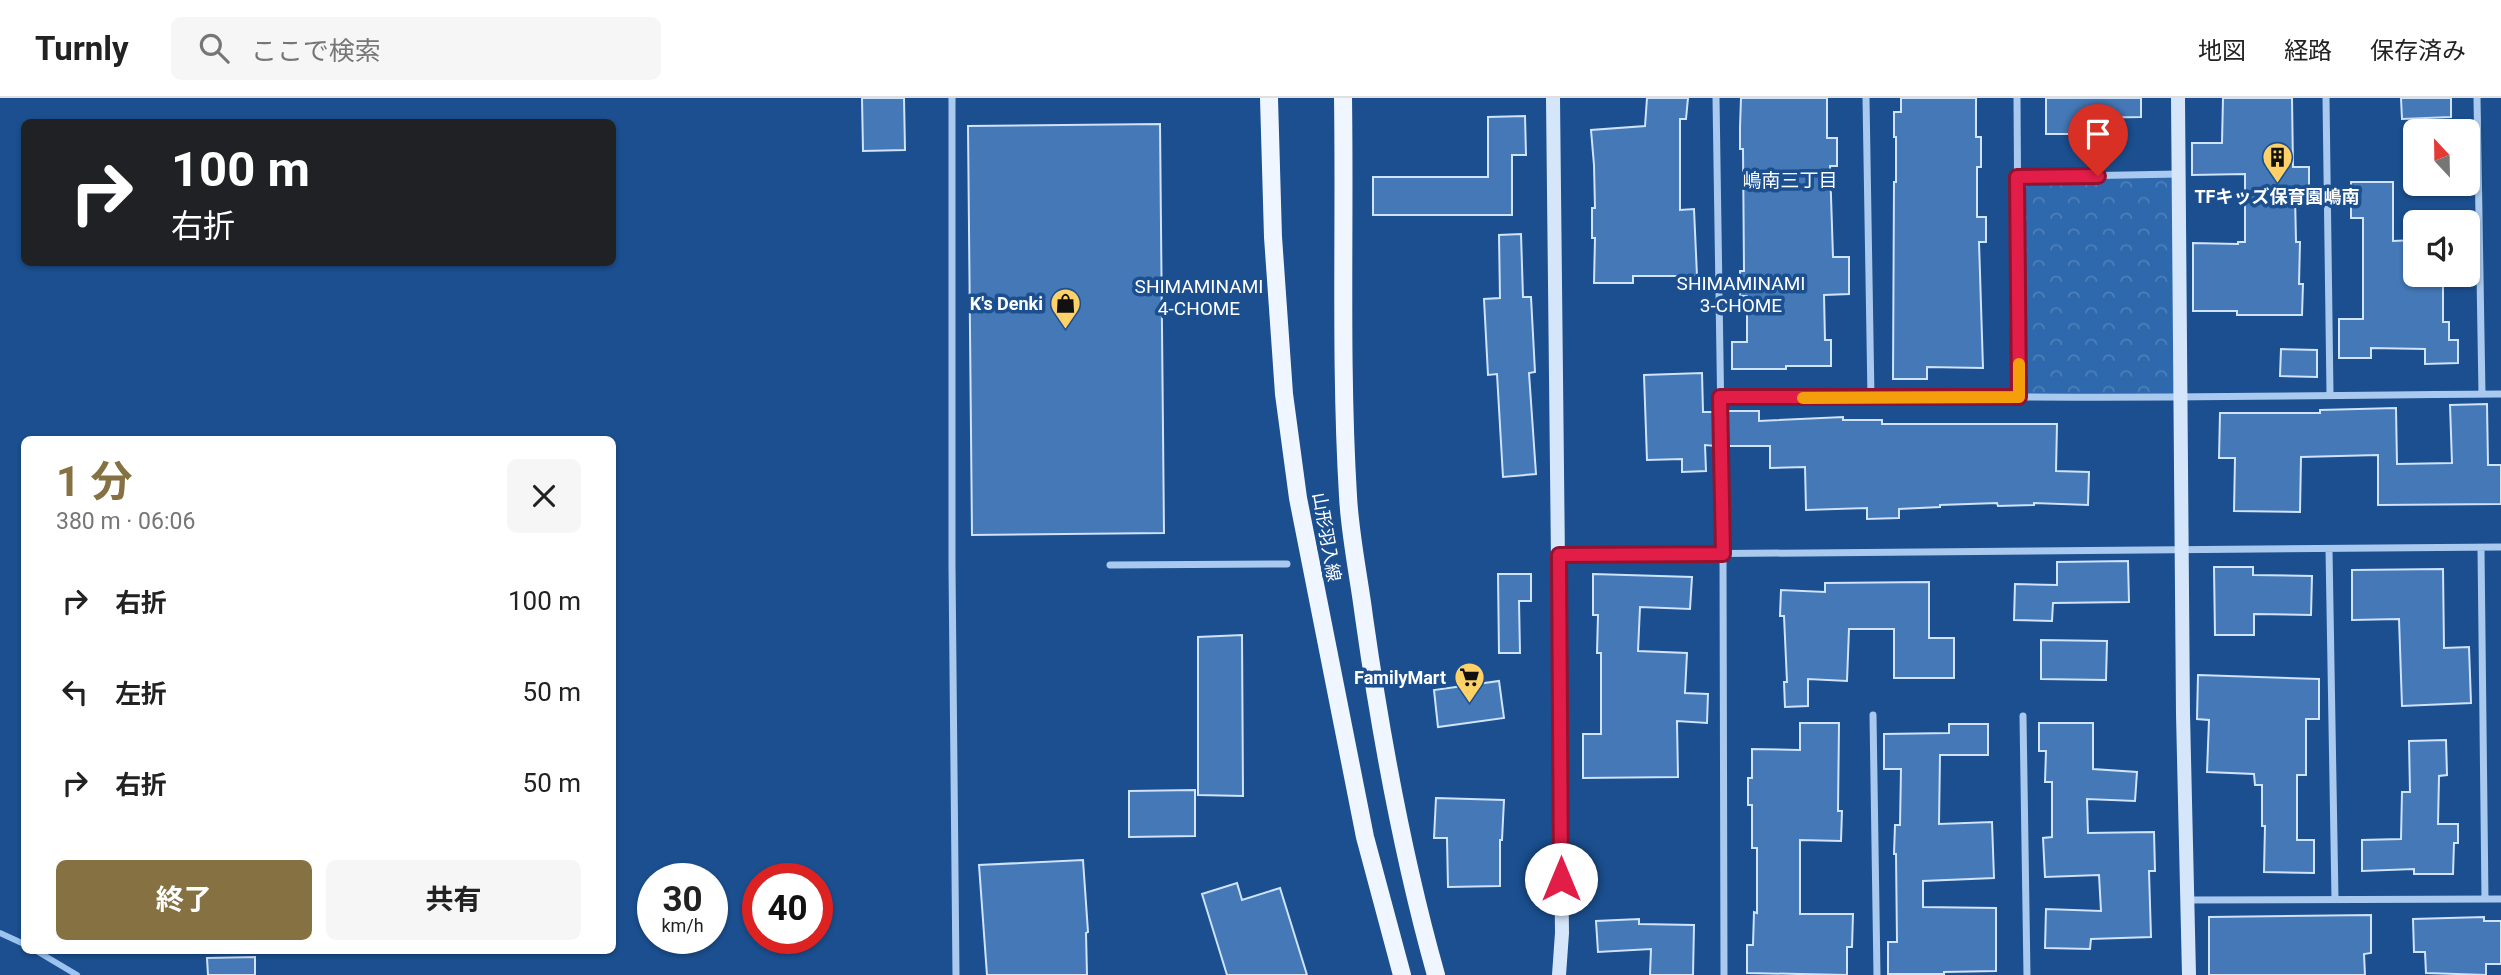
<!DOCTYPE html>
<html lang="ja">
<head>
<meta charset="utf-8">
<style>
	body { margin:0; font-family:Roboto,"Noto Sans JP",sans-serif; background:#f6f6f6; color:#222; height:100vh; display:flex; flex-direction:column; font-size:26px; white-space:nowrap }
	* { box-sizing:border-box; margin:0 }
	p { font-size:23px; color:#767676 }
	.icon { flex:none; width:38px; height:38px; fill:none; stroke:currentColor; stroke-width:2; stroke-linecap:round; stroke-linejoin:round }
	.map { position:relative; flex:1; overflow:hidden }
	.details { position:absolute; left:21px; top:338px; width:595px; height:518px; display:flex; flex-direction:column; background:#fff; border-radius:10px; box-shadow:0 2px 5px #0004 }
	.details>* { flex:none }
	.top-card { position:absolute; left:21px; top:21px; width:595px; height:147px; border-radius:10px; box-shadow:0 2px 5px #0004; background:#202124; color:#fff; overflow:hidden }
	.needle { width:46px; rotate:338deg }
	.fabs { position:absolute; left:2403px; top:21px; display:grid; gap:14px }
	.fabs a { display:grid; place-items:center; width:77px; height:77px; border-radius:10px; background:#fff; box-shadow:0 2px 5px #0004; font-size:35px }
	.speed { position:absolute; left:637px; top:765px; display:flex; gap:14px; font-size:35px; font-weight:700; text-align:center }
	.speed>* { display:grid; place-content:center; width:91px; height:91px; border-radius:50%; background:#fff; box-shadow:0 2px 5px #0004; line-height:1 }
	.speed small { font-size:18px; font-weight:400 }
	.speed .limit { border:10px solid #d22; background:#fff; color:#111 }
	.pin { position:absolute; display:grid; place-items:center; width:60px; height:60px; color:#fff; margin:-72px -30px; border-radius:50% 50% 50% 0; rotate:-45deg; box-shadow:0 0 7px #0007 }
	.pin .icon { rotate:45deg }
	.me { position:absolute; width:77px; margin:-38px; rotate:0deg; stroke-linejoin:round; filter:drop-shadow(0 0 5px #0008) }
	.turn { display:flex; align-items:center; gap:24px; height:147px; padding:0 35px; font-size:32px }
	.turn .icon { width:91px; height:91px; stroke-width:2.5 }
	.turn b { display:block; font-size:49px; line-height:60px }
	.round { display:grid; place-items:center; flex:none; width:74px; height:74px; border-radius:10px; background:#f6f6f6 }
	.headline { display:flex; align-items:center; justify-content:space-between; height:119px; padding:0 35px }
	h1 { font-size:42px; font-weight:700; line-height:52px; color:#857141 }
	.cta { display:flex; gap:14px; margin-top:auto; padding:14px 35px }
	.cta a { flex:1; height:80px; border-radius:10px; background:#857141; color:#fff; font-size:28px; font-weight:700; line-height:80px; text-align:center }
	.cta a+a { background:#f6f6f6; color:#222 }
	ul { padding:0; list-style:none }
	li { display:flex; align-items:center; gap:21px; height:91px; padding:0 35px }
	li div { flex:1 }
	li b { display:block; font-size:26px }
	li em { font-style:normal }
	header { display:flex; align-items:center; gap:42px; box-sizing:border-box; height:98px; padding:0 35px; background:#fff; border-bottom:2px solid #e0e0e0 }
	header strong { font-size:33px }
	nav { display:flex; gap:38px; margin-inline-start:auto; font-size:24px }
	.search { width:490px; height:63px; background:#f6f6f6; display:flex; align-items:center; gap:18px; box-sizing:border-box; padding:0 24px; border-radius:10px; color:#767676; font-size:26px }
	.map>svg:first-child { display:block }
	.park { fill:url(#park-crowns) }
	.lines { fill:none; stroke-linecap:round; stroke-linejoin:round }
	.stream { stroke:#9cc4f0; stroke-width:6 }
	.building { fill:#4478b7; stroke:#cfe3fa; stroke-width:2 }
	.street { stroke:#a9c9ee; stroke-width:7 }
	.secondary { stroke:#d6e6fa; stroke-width:14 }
	.primary { stroke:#f0f6ff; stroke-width:18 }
	.route-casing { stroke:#92132f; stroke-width:18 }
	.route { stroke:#e11d48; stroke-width:12 }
	.slow { stroke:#f59e0b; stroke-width:12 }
	.labels { text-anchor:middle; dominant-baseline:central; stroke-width:7; stroke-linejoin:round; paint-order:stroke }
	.poi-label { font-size:18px; font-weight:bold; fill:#fff; stroke:#1b4f8f; text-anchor:end }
	.street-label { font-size:18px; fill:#fff; stroke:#1b4f8f }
	.neighbourhood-label { font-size:19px; fill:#fff; stroke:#1b4f8f }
</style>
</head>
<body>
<header>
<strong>Turnly</strong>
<div class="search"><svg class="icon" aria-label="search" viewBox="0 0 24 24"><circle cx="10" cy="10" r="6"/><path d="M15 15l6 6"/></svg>ここで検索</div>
<nav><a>地図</a><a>経路</a><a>保存済み</a></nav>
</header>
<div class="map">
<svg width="2501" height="877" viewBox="0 0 2501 877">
	<defs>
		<pattern id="park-crowns" width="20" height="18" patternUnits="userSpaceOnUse" patternTransform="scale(1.75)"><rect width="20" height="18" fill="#2e69ad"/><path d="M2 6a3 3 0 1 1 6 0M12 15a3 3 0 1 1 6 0" fill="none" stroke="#4d80b9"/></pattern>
	</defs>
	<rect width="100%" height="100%" fill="#1b4f8f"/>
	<path class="park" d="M2179,76L2181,300L2019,299L2017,79Z"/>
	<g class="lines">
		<path class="stream" d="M0,835L24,846
			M35,852L77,877"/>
	</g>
	<path class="building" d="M862,0H904L905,52L863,53Z
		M1647,0H1688L1686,21H1680V112L1694,111L1697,178H1633V185H1594L1595,140H1592V110H1595L1594,67L1591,32L1645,28Z
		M1741,0H1827V40H1837V68H1830L1833,159H1849V196L1824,197L1825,242H1831V268H1786V271H1732V244H1747V198H1740V173H1744L1743,51H1740V30Z
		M1901,0H1976V39H1981V69H1977V119H1986V144H1979L1983,270L1927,269V281H1893L1894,84H1896V39H1894V14H1901Z
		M2046,0H2141V19L2083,20V36H2046Z
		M2223,0H2292L2293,69H2309V97H2295L2296,144H2300L2299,186H2303L2302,217H2237V213H2193V145L2238,146V144H2245V76L2192,77V45H2222Z
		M2401,0H2451V19L2402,21Z
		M1525,18L1526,57H1512V117H1373V79H1488V19Z
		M1160,26L1164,435L972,437L968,28Z
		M2351,84H2393V143L2415,142V184H2443V224H2449V242H2458V265L2425,266V251L2371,250V260H2339V221H2363V120H2351Z
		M1521,136L1523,199H1531L1535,274L1529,275L1536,376L1503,379L1497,276L1488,277L1484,201L1500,200L1499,137Z
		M2281,251L2317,252V279L2280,278Z
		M1702,275L1703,314H1715V348L1705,347L1706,373L1682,374V361L1647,362L1644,277Z
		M2487,306L2488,367H2501V406L2378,407V357L2301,359L2300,414L2234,413L2235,360H2219L2220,315H2320V312L2396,310L2397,366L2452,365L2450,307Z
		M1727,313H1759V323L1843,319V322H1882V326H2057L2056,373L2089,374L2088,407L2034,405V407L1998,408L1997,405L1940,407V409L1899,411V420L1867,421V410L1806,412L1805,369L1770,370V348H1727Z
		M2128,463L2129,504L2053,505L2052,523L2014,522L2015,486L2057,487V464Z
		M2214,469H2253V477L2312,478L2311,517L2254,516V537H2215Z
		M2443,471L2444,550L2469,549L2471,605L2402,608L2399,521L2352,522V472Z
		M1498,476H1531V503H1519L1520,555H1499Z
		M1593,476L1692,479L1690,511L1640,509L1638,553L1687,555L1685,595L1708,596L1707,625L1677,623L1678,679L1583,680V636H1601V555H1597L1598,517H1593Z
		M1929,484V540H1954V580H1894V531H1849L1847,583L1808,581V608L1785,609L1784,584H1787L1784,518H1780L1781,492L1825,494V485Z
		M1242,537L1243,698L1198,697V539Z
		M2041,542L2107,543L2106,582L2041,581Z
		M2198,577L2319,581V621H2306V677H2297V742H2314V775L2264,774L2265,728H2262V687H2255L2254,676L2207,674L2209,622L2197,621Z
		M1499,583L1504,620L1438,629L1434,592Z
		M1800,625H1839L1838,713H1842L1841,743L1800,742V816H1853L1852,849H1847V877L1747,875V847H1753L1754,814L1757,815V750H1752V707H1748V680H1752V651L1800,652Z
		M2039,625H2093V671L2137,674L2135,703L2087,701L2088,735L2154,734L2155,773H2149L2151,839L2091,841L2090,851L2045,850L2046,811L2101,813L2099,777L2045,779L2043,740L2052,739V684H2045L2046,653H2039Z
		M1949,626H1988V657H1940L1939,726L1992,724L1994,780L1923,783V809L1996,810V873L1944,874V876H1888V844H1897L1896,756H1894L1895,727H1900L1901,671H1884V636L1949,635Z
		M2446,642L2447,677L2439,678L2438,726H2458V745H2454L2453,776H2414V771L2362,773V742L2401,741L2402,694H2410L2409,643Z
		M1195,692V738L1129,739V693Z
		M1436,700L1504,702L1502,742H1500V788L1448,789L1447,740H1434Z
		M1083,762L1088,834L1086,835L1087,877H987L979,767Z
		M1237,785L1242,802L1280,790L1307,877H1227L1202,796Z
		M2371,817V855L2364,856L2365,877H2209V819Z
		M2484,819V823H2501V866H2486V877L2426,875L2425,854H2414L2413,821Z
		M1639,821V826L1694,827L1693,877H1650L1651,851L1598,854L1596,823Z
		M255,859V877H208L207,860Z"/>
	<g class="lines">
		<path class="street" d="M952,0V468L956,877
			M1716,0L1723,456L1724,877
			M1866,0L1871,300
			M2326,0L2330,296
			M2477,0L2482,296
			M2017,79L2179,76
			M1720,299H2019L2017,0
			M2019,299C2180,300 2340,297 2501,296
			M2481,450L2485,801
			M2329,451L2335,801
			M1559,457L2501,449
			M1110,467L1287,466
			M1873,617L1877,877
			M2023,618L2027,877
			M2187,802L2501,801"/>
		<path class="secondary" d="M1553,0L1562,835L1559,877
			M2178,0L2183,616L2189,877"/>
		<path class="primary" d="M1269,0L1273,139L1284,296L1298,400L1365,739L1402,877
			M1343,0C1345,133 1340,265 1348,398C1350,438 1359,479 1364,519C1381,639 1403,760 1436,877"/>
	</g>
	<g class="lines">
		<defs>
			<path id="route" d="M1561,781L1559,457L1723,456L1720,299H2019L2017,79L2098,78"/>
		</defs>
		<use href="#route" class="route-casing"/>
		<use href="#route" class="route"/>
		<path class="slow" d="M1803,300L2019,299V266"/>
	</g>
	<defs>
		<symbol id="building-pin" viewBox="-11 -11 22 30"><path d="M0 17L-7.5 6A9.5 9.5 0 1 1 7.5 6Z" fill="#ffd166" stroke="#1b4f8f"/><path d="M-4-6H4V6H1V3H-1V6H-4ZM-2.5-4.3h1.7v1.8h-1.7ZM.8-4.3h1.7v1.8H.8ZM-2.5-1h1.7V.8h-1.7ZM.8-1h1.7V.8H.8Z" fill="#111"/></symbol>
		<symbol id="shop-pin" viewBox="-11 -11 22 30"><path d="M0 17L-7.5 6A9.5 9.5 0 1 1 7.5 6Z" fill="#ffd166" stroke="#1b4f8f"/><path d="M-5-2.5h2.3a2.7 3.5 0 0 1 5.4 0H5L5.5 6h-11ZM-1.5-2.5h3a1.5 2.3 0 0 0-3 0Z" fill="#111"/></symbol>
		<symbol id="supermarket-pin" viewBox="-11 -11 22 30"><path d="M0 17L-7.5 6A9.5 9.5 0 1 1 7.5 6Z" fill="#ffd166" stroke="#1b4f8f"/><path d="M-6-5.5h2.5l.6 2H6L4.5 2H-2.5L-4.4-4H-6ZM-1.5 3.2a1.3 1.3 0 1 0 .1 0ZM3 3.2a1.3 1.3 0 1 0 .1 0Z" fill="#111"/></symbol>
	</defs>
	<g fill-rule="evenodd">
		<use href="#building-pin" x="2260" y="42" width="35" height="47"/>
		<use href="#shop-pin" x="1048" y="188" width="35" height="47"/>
		<use href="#supermarket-pin" x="1452" y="562" width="35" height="47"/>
	</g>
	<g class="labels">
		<g class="poi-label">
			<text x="2277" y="98" text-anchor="middle">TFキッズ保育園嶋南</text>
			<text x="1043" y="205">K's Denki</text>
			<text x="1446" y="579">FamilyMart</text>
		</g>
		<g class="street-label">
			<text transform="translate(1327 439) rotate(80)">山形羽入線</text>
		</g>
		<g class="neighbourhood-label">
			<text x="1790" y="82">嶋南三丁目</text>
			<text x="1741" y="185">SHIMAMINAMI<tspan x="1741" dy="22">3-CHOME</tspan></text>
			<text x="1199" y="188">SHIMAMINAMI<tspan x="1199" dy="22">4-CHOME</tspan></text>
		</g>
	</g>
</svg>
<div class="fabs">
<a><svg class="needle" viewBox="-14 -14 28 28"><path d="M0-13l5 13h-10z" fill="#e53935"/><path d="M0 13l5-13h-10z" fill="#767676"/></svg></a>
<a><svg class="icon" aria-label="sound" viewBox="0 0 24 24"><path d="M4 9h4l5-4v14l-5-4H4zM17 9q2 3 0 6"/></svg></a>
</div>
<div class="speed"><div>30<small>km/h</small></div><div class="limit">40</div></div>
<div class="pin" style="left:2098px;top:78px;background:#d93025"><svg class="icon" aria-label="arrive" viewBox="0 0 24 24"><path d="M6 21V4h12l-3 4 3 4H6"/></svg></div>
<svg class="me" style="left:1561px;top:781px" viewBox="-20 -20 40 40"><circle r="19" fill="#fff"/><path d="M0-13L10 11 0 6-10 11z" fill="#e11d48"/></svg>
<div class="top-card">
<div class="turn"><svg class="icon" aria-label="right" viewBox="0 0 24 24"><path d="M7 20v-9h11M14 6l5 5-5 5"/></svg><div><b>100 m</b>右折</div></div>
</div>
<section class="details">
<div class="headline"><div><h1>1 分</h1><p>380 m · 06:06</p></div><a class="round"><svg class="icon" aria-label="close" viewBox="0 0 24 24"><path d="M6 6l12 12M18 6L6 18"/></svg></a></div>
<ul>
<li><svg class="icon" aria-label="right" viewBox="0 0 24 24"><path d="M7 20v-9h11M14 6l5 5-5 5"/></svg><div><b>右折</b></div><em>100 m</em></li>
<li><svg class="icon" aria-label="left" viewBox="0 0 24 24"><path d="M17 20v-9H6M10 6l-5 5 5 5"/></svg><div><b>左折</b></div><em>50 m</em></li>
<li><svg class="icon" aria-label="right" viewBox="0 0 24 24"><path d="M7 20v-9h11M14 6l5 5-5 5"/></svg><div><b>右折</b></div><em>50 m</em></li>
</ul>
<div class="cta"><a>終了</a><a>共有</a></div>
</section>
</div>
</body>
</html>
